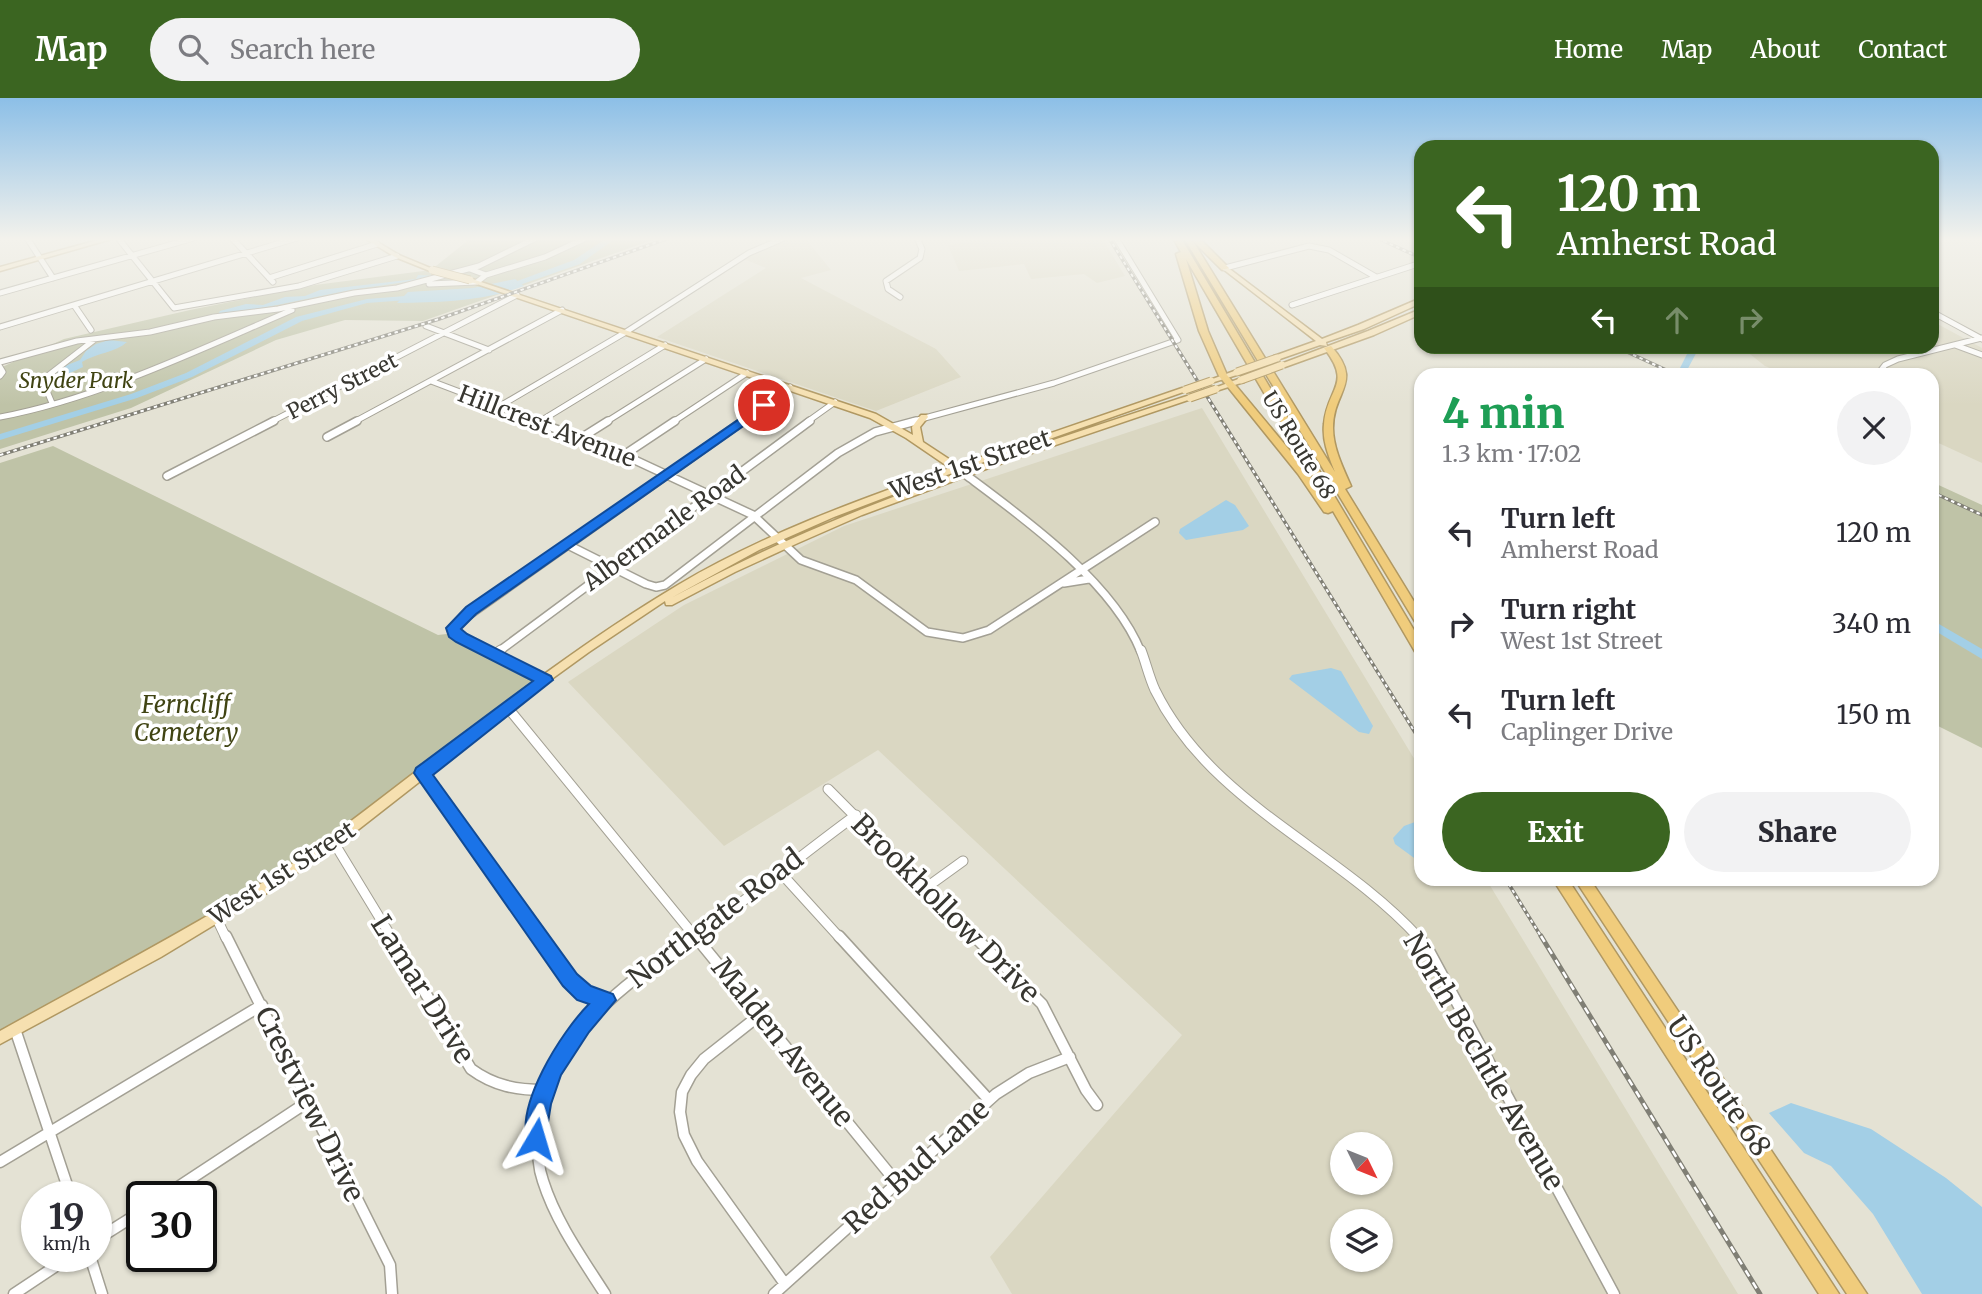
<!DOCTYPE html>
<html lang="en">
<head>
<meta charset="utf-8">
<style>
	body { margin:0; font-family:Merriweather,serif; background:#f2f2f3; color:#2b2b33; height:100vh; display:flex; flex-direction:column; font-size:26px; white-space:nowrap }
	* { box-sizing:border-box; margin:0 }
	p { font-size:23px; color:#7c7c81 }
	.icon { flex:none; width:38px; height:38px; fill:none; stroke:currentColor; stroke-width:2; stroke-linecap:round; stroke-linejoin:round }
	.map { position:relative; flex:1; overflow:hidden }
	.sheet { position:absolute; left:1414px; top:270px; width:525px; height:518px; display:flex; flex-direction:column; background:#fff; border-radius:21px; box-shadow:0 2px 5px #0004 }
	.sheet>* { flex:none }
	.banner { position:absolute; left:1414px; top:42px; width:525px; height:214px; border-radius:21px; box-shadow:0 2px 5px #0004; background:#3b6521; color:#fff; overflow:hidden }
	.needle { width:46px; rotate:133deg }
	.buttons { position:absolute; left:1330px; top:1034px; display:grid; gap:14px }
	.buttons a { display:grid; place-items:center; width:63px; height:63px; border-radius:50%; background:#fff; box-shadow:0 2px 5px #0004; font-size:35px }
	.speed { position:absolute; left:21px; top:1083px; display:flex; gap:14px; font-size:35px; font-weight:700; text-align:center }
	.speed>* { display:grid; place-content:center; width:91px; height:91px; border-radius:50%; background:#fff; box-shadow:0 2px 5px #0004; line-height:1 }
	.speed small { font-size:18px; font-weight:400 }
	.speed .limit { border:4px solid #111; border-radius:10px; background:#fff; color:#111 }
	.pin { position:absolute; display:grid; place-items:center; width:60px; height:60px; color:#fff; margin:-30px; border:4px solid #fff; border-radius:50%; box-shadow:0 2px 7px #0007 }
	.me { position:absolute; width:77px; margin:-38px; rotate:7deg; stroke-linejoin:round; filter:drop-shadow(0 0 5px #0008) }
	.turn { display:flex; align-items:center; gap:24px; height:147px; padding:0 28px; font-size:32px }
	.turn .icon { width:91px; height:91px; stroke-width:2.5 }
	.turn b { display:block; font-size:49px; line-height:60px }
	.lanes { display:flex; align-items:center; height:66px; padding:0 28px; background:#0003; justify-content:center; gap:35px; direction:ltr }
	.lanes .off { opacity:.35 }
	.round { display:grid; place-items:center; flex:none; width:74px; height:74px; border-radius:37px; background:#f2f2f3 }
	.summary { display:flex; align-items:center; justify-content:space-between; height:119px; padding:0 28px }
	h1 { font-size:42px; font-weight:800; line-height:52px; color:#1e9e55 }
	.cta { display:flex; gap:14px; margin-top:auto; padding:14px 28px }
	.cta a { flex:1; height:80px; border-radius:42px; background:#3b6521; color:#fff; font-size:28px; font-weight:800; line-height:80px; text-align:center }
	.cta a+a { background:#f2f2f3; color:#2b2b33 }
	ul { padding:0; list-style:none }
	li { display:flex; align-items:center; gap:21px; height:91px; padding:0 28px }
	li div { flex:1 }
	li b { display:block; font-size:26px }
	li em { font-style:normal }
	header { display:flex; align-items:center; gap:42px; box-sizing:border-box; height:98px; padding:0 35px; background:#3b6521; color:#fff }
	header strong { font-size:33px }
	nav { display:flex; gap:38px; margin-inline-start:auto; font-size:24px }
	.search { width:490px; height:63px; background:#f2f2f3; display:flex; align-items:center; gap:18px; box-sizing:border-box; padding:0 24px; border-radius:38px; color:#7c7c81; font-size:26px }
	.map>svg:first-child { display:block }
	.built { fill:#dad7c2; fill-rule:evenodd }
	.green { fill:#bfc3a7 }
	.water { fill:#a3cfe6 }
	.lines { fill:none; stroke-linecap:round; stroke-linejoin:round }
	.river { fill:#a3cfe6; fill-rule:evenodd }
	.minor-far3-casing { stroke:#a3a094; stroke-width:7 }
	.minor-far2-casing { stroke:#a3a094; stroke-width:10 }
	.minor-far1-casing { stroke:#a3a094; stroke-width:11 }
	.minor-casing { stroke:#a3a094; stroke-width:13 }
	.major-casing { stroke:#b09862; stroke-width:3 }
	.highway-casing { stroke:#b09862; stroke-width:3 }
	.minor-far3 { stroke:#fff; stroke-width:5 }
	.minor-far2 { stroke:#fff; stroke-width:7 }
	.minor-far1 { stroke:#fff; stroke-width:9 }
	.minor { stroke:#fff; stroke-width:10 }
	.major { fill:#f6e0b0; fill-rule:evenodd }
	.highway { fill:#f0cc7c; fill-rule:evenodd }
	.rail-far1-casing { stroke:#807f75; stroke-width:3.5 }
	.rail-casing { stroke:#807f75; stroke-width:5 }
	.rail-far1 { stroke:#fff; stroke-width:2; stroke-dasharray:3.5; stroke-linecap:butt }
	.rail { stroke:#fff; stroke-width:2.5; stroke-dasharray:7; stroke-linecap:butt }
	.major-bridge-casing { stroke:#b09862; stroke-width:9; stroke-linecap:butt }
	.major-bridge { stroke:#f6e0b0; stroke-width:7 }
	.route { fill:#1a73e8; stroke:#114b97; stroke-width:2 }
	.labels { text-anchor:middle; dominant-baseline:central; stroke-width:7; stroke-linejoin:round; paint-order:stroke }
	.far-park-label { font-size:21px; font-style:italic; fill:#404413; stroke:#fff }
	.far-street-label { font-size:21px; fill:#383731; stroke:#fff }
	.street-label { font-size:24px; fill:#383731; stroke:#fff }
	.park-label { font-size:24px; font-style:italic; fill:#404413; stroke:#fff }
	.near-street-label { font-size:28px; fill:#383731; stroke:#fff }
</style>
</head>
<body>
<header>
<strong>Map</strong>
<div class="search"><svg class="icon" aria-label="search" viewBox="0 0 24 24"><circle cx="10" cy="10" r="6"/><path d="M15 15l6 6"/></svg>Search here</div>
<nav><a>Home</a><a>Map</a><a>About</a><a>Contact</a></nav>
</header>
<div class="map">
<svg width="1982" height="1196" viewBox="0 0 1982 1196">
	<rect width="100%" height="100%" fill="#e4e2d4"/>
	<path class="built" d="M796,140H805L831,172L801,180L936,251L961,279L876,313L657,239L766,170L744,161L773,147Z
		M995,140H1102L1125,178L1097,185L1084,176L1031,181L1024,166L959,173L948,147Z
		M1932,223L1982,250V365L1932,342V276H1784L1765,268L1741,249L1932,248Z
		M1202,310L1421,672V780L1486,781L1738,1196H1012L990,1159L1182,937L878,652L724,748L568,584L684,507L844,428ZM1342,1046H1381V1085H1342ZM1342,1124H1381V1162H1342Z"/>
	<path class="green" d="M471,140H658L423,223L345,222L276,242L131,310L0,351V270L64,241L190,212L315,187L431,172Z
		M53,348L438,537L455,535L545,582L305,764L0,940V365Z
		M1932,384L1982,407V650L1932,625Z"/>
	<path class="water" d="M418,177L437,178C410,184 384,187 356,191C310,199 265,212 218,216L220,213L246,206L263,207L285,199L305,198L320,192L416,181Z
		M515,181L524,188C482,204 441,204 397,205L408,194L473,190Z
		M109,242L127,244C115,255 96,255 82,264L83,269L70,275H56L62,269L80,262L86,253L96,246Z
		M1226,402L1235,407L1249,428L1243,432L1186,442L1179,435L1180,431Z
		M1331,570L1341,573L1373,628L1369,636L1359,634L1289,581L1292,577Z
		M1415,724L1421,728V765L1395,746L1393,740L1404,728Z
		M1791,1005L1871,1031L1946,1080L1982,1109V1196H1922L1873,1116L1831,1068L1804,1055L1769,1015Z"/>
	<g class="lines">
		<path class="river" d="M607,140H616L580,166L508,191L501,189L574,162Z
			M418,197H421V201L367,205L302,223L192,279L137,300L0,342V336L131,296L186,275L296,219L367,201Z
			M1691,248H1700L1685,276H1677Z
			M1932,522L1982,551V561L1932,531Z"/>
		<defs>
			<path id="minor-far3" d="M27,140L53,180
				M118,140L174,210L299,188L397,158
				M232,140L273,184
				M1225,170L1309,148L1329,152L1376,179
				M470,171L486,177L545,159L586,140
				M269,180L377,146
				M429,186L477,184L486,177
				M0,195L194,140
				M900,199L888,191L886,183L920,160L922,151L917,140
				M74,207L91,232
				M1292,207L1421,165
				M1932,214L1982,241
				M426,228L489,252
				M0,229L297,140
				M1955,247L1982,257
				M0,264L77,243L150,234L214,219L278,211L354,195L397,190L479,168L536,140
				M0,269L3,274L0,278
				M1878,276L1885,267L1898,261L1982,240
				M45,280L125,278
				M431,283L539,324
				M52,305L44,286L45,280L94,242
				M500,308L626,234L749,155L784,140
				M0,319C97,301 201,251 292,212
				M271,324L517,197
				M354,324L562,212
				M539,324L665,247
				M606,324L706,261
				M673,324L747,275
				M740,324L790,289
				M807,324L835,304
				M910,324L1054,285L1178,242L1116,140"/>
			<path id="minor-far2" d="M535,323L624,357L753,417L801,462L856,482L927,534L963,540L989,532L1155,424
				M327,339L357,323
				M581,340L608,323
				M624,357L675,323
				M966,377C1025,421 1113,484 1141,554
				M167,378L274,323
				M566,446L646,486L656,489L665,487L838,355L875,334L916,323
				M1064,485L1089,481
				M488,554L453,533L455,527L743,323
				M498,554L810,323"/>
			<path id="minor-far1" d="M485,552L545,582
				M1141,552C1146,565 1149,579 1155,592C1211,706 1337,750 1419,840
				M494,557L501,552
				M508,610L696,840
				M422,675L540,840
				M828,691L976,840
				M333,743L392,840
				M780,774L840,840
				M927,789L963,763
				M216,819L226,840
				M692,840C749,801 801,757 856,717"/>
			<path id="minor" d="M226,838L390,1167L392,1196
				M391,838L471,971C494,988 517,992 545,992
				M539,838L570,882L584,895L606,902
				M695,838L897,1085
				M839,838L989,1002
				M974,838L1042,906L1086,992L1097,1007
				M1417,838L1427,849L1614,1196
				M761,916L704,961L691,977L682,994L680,1014L684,1037L697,1063L785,1186
				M15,931L71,1099
				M0,1064L262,907
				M163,1099L309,1003
				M96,1142L142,1113
				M90,1158L102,1196
				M14,1196L71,1158
				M605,1196C582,1160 556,1124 543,1083C538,1069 538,1056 538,1041C538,945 623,887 695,838
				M774,1196L996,996L1029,975L1070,959"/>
			<path id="major" d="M105,140H115L0,173V169Z
				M364,140H371L399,157L435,172L430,173L395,159Z
				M1223,169H1227L1322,241L1358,227L1421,200V205L1364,231L1326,244L1327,248L1320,247L1277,262H1274V258L1316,243L1223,171Z
				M468,181H472L876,316L913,337L912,329L921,317H927L928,319L920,329L923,344L958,367L1182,290H1188L1189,292L910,390L834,419L759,452L671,500C710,479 750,459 791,441C919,384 1054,342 1187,298H1193L1194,300L994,368L862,417L798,445L735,474L672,507H666L665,503L589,554L542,588L359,731L275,790L161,859L0,946V933C102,876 206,823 304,758C428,668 545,566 678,487C762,437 857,402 950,370L906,340L870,320L468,183Z
				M1421,211V216L1374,237L1285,269L1278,267L1368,233Z
				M1237,272L1241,274L1240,276L1211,285L1207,283Z
				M1241,280H1244V284L1216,293L1212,291Z"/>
			<path id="highway" d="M1173,140H1181L1421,544V558L1417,557L1333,413L1328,415L1324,414L1298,376L1219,278L1199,233L1176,156L1181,154ZM1186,161L1326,401L1306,372L1227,277L1208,233Z
				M1184,140H1199L1229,170L1222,172L1193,143L1335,374C1329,359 1322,343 1324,326C1327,289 1353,287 1324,250L1331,248C1364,285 1333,292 1333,330C1333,350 1343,370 1351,388L1345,391L1421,515V528L1417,527Z
				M1552,780H1567L1839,1196H1819Z
				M1574,780H1589L1867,1196H1847Z"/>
		</defs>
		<use href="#minor-far3" class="minor-far3-casing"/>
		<use href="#minor-far2" class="minor-far2-casing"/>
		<use href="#minor-far1" class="minor-far1-casing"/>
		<use href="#minor" class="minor-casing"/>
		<use href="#major" class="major-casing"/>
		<use href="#highway" class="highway-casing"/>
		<use href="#minor-far3" class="minor-far3"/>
		<use href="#minor-far2" class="minor-far2"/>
		<use href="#minor-far1" class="minor-far1"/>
		<use href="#minor" class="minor"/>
		<use href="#major" class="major"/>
		<use href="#highway" class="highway"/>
		<defs>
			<path id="rail-far1" d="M1109,140L1421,644
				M1377,140L1421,160
				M1614,248L1675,276
				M0,357L439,221L669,140
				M1932,394L1982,417
				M1505,780L1542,840"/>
			<path id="rail" d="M1541,838L1760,1196"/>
		</defs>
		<use href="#rail-far1" class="rail-far1-casing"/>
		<use href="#rail" class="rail-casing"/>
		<use href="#rail-far1" class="rail-far1"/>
		<use href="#rail" class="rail"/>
		<defs>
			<path id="major-bridge" d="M432,172L470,182
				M1237,274L1277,260
				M1241,282L1282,267
				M1185,292L1211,283
				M1190,300L1216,291"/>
		</defs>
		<use href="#major-bridge" class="major-bridge-casing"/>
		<use href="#major-bridge" class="major-bridge"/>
	</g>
	<linearGradient id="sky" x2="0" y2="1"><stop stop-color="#8cbfe7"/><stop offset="0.46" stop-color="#f3f2ec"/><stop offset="1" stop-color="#f3f2ec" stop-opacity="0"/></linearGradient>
	<rect width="1982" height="307" fill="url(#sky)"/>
	<path class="route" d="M764,304L770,307L769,310L476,516L461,531L467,536L551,578L553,582L433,677L577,876L591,888L613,896L616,902L589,934L561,977L551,1006L544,1049L536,1052L529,1049C512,1010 562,933 589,906L577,902L563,888L414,675L416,670L533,583L456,544L449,539L446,530L466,509Z"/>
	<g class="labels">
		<g class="far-park-label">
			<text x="76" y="282">Snyder Park</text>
		</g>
		<g class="far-street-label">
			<text transform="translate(342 288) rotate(-27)">Perry Street</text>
			<text transform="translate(1299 347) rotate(59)">US Route 68</text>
		</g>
		<g class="street-label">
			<text transform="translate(547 328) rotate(21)">Hillcrest Avenue</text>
			<text transform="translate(970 366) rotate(-19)">West 1st Street</text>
			<text transform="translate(664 430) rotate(-36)">Albermarle Road</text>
			<text transform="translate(282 775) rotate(-33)">West 1st Street</text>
		</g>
		<g class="park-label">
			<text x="186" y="606">Ferncliff<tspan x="186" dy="28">Cemetery</tspan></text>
		</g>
		<g class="near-street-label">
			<text transform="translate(946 810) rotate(45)">Brookhollow Drive</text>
			<text transform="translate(715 820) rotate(-37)">Northgate Road</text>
			<text transform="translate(423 891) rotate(58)">Lamar Drive</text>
			<text transform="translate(783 944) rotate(51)">Malden Avenue</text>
			<text transform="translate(1484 963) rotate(60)">North Bechtle Avenue</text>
			<text transform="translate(1719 988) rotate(56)">US Route 68</text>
			<text transform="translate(310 1006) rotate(64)">Crestview Drive</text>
			<text transform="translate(916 1068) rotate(-42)">Red Bud Lane</text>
		</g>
	</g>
</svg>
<div class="buttons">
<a><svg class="needle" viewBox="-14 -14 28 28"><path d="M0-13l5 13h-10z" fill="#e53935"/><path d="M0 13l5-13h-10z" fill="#7c7c81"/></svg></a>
<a><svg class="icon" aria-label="layers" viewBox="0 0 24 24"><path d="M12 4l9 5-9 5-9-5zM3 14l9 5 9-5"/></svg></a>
</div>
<div class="speed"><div>19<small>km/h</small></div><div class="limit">30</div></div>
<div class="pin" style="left:764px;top:307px;background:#d93025"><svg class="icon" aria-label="arrive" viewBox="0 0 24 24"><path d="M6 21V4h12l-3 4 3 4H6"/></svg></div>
<svg class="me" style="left:536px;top:1041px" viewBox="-20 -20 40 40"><path d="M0-17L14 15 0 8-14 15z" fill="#1a73e8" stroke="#fff" stroke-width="4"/></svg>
<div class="banner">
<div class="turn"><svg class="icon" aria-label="left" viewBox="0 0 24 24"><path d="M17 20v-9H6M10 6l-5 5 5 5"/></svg><div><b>120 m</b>Amherst Road</div></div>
<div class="lanes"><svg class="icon" aria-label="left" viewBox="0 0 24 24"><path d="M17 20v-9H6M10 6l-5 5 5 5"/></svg><svg class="icon off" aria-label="ahead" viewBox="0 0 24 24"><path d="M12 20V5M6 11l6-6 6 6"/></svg><svg class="icon off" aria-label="right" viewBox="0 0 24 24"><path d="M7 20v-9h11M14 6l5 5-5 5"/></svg></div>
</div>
<section class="sheet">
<div class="summary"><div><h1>4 min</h1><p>1.3 km · 17:02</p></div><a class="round"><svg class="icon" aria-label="close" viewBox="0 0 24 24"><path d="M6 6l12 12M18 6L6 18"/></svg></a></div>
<ul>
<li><svg class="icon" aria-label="left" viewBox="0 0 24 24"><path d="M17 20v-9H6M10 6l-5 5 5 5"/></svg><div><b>Turn left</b><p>Amherst Road</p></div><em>120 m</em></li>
<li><svg class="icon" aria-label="right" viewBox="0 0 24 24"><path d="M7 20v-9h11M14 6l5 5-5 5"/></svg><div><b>Turn right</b><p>West 1st Street</p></div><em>340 m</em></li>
<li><svg class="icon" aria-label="left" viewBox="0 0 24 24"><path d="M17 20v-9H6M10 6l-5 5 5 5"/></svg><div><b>Turn left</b><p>Caplinger Drive</p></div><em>150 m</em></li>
</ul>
<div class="cta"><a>Exit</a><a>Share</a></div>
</section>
</div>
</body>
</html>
